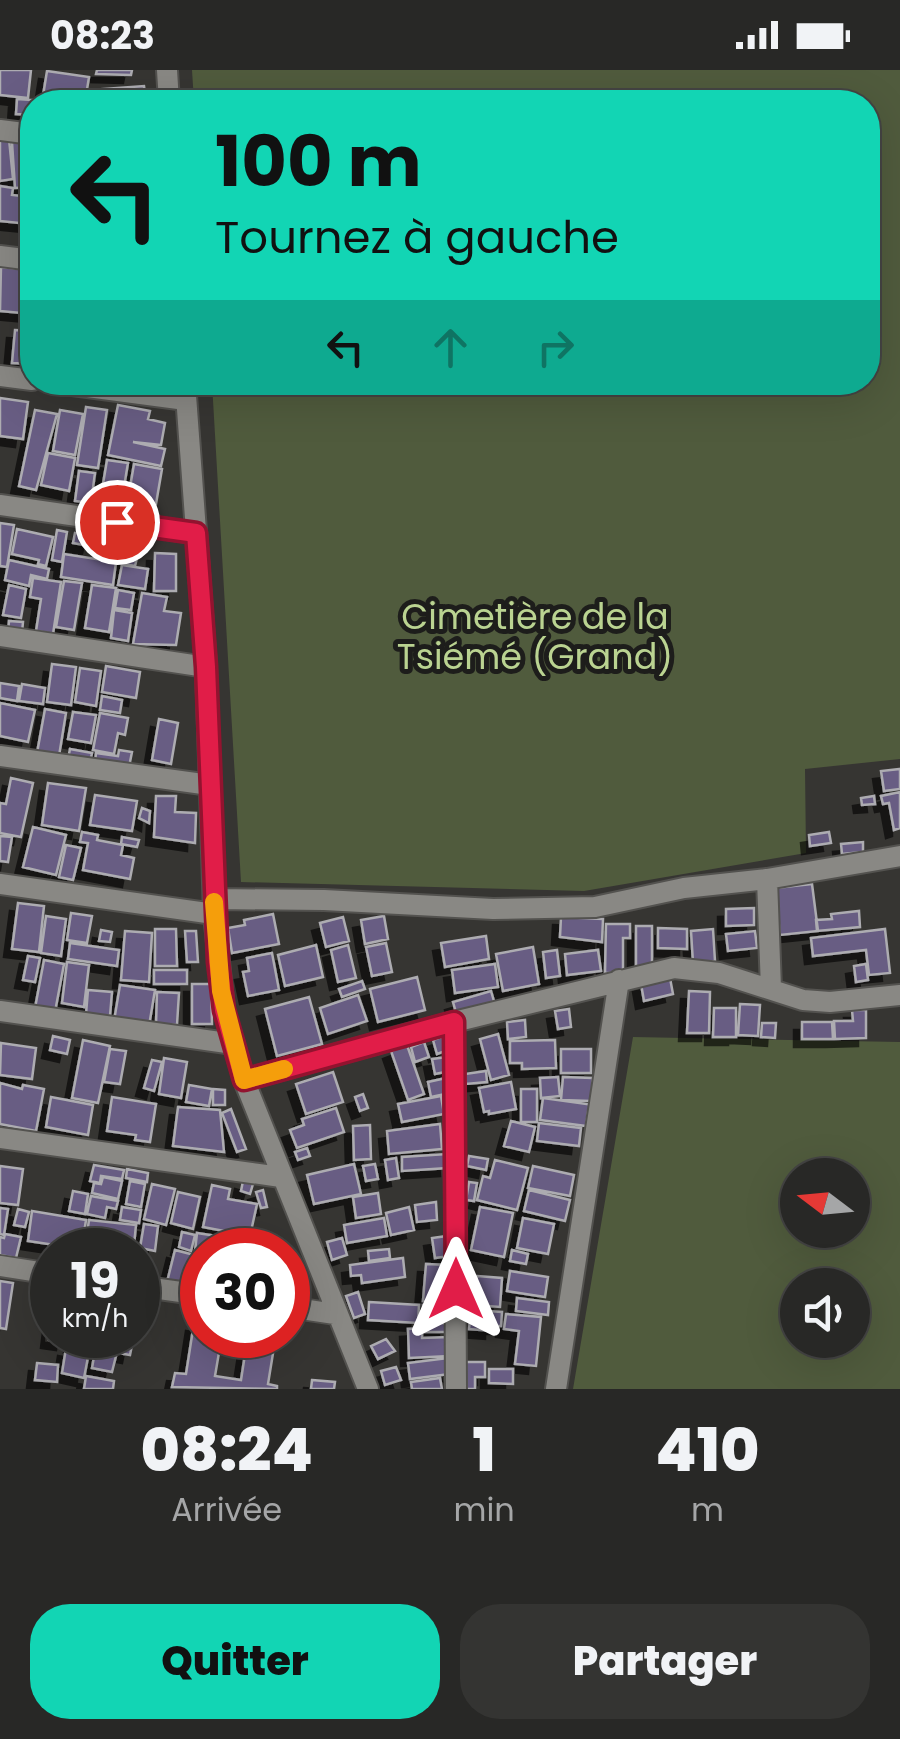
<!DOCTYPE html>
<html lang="fr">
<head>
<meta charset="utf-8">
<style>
	body { margin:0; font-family:Poppins,sans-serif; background:#343432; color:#f1f3f6; height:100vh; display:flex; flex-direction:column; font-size:38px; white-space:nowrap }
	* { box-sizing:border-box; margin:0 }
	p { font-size:32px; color:#a5a6a7 }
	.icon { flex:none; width:55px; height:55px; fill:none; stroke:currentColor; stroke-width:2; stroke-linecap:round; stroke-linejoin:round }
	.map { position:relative; height:1319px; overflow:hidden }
	.side { display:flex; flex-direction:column; background:#282826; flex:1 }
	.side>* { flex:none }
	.guide { position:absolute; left:20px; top:20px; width:860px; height:305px; border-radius:40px; box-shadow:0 10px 40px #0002,0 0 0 2px #444443; background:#12d5b4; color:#111; overflow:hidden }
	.needle { width:65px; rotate:286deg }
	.controls { position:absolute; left:780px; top:1088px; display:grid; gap:20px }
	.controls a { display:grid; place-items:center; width:90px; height:90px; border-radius:50%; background:#282826; box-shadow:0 10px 40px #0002,0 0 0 2px #444443; font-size:50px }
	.speed { position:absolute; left:30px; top:1158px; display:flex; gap:20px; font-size:50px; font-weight:700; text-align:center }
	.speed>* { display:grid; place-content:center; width:130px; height:130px; border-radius:50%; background:#282826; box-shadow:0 10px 40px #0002,0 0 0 2px #444443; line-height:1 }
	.speed small { font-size:25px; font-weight:400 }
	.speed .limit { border:15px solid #d22; background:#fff; color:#111 }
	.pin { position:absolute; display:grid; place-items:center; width:85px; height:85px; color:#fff; margin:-42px; border:5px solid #fff; border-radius:50%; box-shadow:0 2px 10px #0007 }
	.me { position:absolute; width:110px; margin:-55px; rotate:0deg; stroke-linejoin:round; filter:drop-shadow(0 0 8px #0008) }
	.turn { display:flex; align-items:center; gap:35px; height:210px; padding:0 30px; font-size:45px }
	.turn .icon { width:130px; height:130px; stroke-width:2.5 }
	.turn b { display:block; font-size:70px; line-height:85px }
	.lanes { display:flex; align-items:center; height:95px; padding:0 30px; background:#0003; justify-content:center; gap:50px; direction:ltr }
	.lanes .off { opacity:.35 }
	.eta { display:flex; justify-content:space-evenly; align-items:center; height:170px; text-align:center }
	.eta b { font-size:60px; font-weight:800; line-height:70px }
	.action { display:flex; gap:20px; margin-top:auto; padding:20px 30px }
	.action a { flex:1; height:115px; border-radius:40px; background:#12d5b4; color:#111; font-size:40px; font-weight:800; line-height:115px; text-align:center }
	.action a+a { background:#343432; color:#f1f3f6 }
	.status { display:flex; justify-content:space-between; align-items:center; height:70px; padding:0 50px; background:#282826; direction:ltr }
	.status svg { height:28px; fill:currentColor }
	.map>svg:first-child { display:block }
	.green { fill:#505b3d; fill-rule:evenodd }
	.building { fill:#675d83; stroke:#adacb1; stroke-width:2.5; filter:url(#shadow) }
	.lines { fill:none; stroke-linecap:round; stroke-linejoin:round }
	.minor-casing { stroke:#53524f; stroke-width:24 }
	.minor { stroke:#898884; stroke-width:20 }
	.route-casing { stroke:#92132f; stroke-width:25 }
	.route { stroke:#e11d48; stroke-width:18 }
	.slow { stroke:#f59e0b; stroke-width:18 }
	.labels { text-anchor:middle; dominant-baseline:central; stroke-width:10; stroke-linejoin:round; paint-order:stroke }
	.park-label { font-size:35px; fill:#bad391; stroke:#1d1d1b }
</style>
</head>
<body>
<div class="status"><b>08:23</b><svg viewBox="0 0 49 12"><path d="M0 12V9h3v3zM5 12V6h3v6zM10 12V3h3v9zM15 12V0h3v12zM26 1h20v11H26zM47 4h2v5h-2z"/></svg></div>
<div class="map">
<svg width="900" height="1319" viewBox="0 0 900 1319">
	<defs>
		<filter id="shadow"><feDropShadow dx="-8" dy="8" stdDeviation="0" flood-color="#0009"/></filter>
	</defs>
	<rect width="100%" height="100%" fill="#363532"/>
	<path class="green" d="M192,0H900V689L805,699L806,783L584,821L241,812L212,313L868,312V32H194Z
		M633,967L900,972V1319H573ZM798,1105H852V1160H798ZM798,1215H852V1270H798Z"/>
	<path class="building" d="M0,0H31L28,28L0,25Z
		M97,0H132L131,5L96,4Z
		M47,1L89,7L85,32L58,28L57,32H42Z
		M144,16L146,32H92L91,20Z
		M17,29L32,30L30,45L16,44Z
		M9,69L13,109L0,111V70Z
		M32,70V117L15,118L12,72Z
		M0,116L13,118L12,125L32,127L29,154L0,151Z
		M1,197L32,200V244L0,241Z
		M15,260L32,261V294L12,293Z
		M0,328L28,332L23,369L0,366Z
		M118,335L150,341L148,349L165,353L161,375L133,372L165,379L161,396L108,385Z
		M86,337L107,340L98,398L77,395Z
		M35,340L57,344L36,420L19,416Z
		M60,340L83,344L75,385L53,381Z
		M48,383L75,388L69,421L41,415Z
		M107,390L128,393L124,417L103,414Z
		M134,394L162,399L156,434L128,429Z
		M79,401L95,403L91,433L75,431Z
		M0,453L14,455L7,497L0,496Z
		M17,459L53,467L46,496L38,494L39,490L12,484Z
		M57,460L67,462L62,492L52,490Z
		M75,463L92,465L90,476L73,473Z
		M107,464L121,466L119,481L104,479Z
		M122,481L138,484L135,496L119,493Z
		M155,483L176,484V521H154Z
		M64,484L116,492L113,515L61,507Z
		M9,490L49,499L47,509L31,505L29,516L5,510Z
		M122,495L148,499L145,519L118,515Z
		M33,508L61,512L53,564L36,561L41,529L30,527Z
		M64,511L82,513L74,560L56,557Z
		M9,515L26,519L21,548L3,545Z
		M92,515L116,518L109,562L85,558Z
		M118,520L134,523L131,540L115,538Z
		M142,523L167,527L164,541L181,543L176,575L133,574Z
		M114,540L132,543L128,571L111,568Z
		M9,551L23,552L22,563L8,562Z
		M52,594L76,597L71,635L47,632Z
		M106,596L140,602L136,628L102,622Z
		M80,598L101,601L96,636L75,632Z
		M0,613L19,616L17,631L0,628Z
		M22,614L45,618L43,634L19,631Z
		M102,626L122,630L120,643L100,640Z
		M0,633L35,640L28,672L0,666Z
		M45,639L66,643L59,686L37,683Z
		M73,642L96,645L91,673L68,669Z
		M100,643L128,648L125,665L118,663L114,684L93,680Z
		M159,649L178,653L171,694L152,690Z
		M70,679L92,683L90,692L68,689Z
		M119,680L132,682L129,697L95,692L96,683L118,686Z
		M900,699V719L884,721L881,701Z
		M11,708L33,713L21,767L0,763V733L6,734Z
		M48,713L86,718L79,761L42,755Z
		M900,722V758L894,760L889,733L883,734L881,726Z
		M95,725L137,731L132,761L90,755Z
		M156,726H176L175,742L196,743L195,773L154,767Z
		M874,726L875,734L862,735L861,728Z
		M142,738L150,741L149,753L139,748Z
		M33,757L66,765L56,805L23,797Z
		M82,762L98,765L97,770L123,775L121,785L134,788L130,809L83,800L88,773L80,772Z
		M829,762L831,773L810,776L809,765Z
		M0,766L12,767L8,792L0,791Z
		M122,767L139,770L137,777L121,774Z
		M863,772V782L842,784L841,774Z
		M66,775L81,778L73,810L59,807Z
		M812,814L818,861L780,865L775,818Z
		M18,833L44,836L39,882L12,879Z
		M754,838V855L726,856V839Z
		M859,841L860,857L817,861L816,850L832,849L831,844Z
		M71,843L92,846L87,873L67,870Z
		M273,844L279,874L232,883L228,858L245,855L244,850Z
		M46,846L66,849L61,886L41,883Z
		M384,846L388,869L365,874L361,850Z
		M343,847L349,871L326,877L320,853Z
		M561,847L603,849L602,872L560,867Z
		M606,854H630V868H623V903H605Z
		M636,856H652V901H636Z
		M658,858L687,859V879L658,878Z
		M155,859H176L177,896H155Z
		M713,859L715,891L693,893L691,861Z
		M885,859L890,903L869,905L866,880L813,886L811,868Z
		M101,860L112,862L110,872L99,871Z
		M125,861L152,863L149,912L121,910Z
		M185,861H196L198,892H187Z
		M755,861L757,878L728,881L726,864Z
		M486,866L489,889L445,897L441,873Z
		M70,873L119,880L117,896L68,889Z
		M386,873L392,902L372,906L366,877Z
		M316,875L323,907L285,916L278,885Z
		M348,875L356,908L338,912L331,880Z
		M533,877L539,914L503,921L496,884Z
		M557,880L560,906L546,908L543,882Z
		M598,880L601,901L567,905L565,884Z
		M272,883L279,920L248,926L243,902L249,901L247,888Z
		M28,886L40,888L35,912L23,910Z
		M44,890L64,894L55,942L35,938Z
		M67,892L89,895L84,937L62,933Z
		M495,894L498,917L455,923L452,900Z
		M866,894L868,910L856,912L854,896Z
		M154,900H187V914H154Z
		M417,907L425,940L378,952L370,919Z
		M670,908L673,924L644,931L641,914Z
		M362,911L365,919L342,927L339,919Z
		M192,914H211L212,954H192Z
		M120,915L155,920L149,956L114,951Z
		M88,920L112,922L110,946L86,944Z
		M491,921L496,938L457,946L453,932Z
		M689,921L710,922L709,963H687Z
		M157,922L179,923L177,955L156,954Z
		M358,925L367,951L328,964L320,938Z
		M309,927L322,974L277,986L265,939Z
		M740,934L760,935L758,966L738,965Z
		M714,938H736V967H713Z
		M569,939L571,957L558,959L555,941Z
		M852,940H866V968L835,969L834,951H853Z
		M525,950L526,967L508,969L507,952Z
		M802,952H832L833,969H802Z
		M762,953H776L775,968L761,967Z
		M498,964L509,1005L491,1010L480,969Z
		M53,966L70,970L67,984L50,980Z
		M444,966L448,980L437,984L433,970Z
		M83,970L110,976L98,1033L72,1028Z
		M555,970L556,998L522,999V993H510V971Z
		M424,972L429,987L415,992L411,977Z
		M1,973L36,978L32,1009L0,1005Z
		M407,975L424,1024L408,1030L391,981Z
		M110,979L126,981L120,1014L104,1012Z
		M561,979H591V1003H561Z
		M447,987L450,1001L435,1004L432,989Z
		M164,988L187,992L181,1028L159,1024Z
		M152,990L162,992L154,1021L144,1018Z
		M486,1001L487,1012L466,1014L465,1004Z
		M333,1002L343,1032L306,1044L296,1014Z
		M558,1007L560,1026L541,1028L540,1008Z
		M563,1007L593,1008L591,1031L561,1030Z
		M446,1008L450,1023L431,1027L428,1012Z
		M511,1012L516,1039L489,1044V1041L484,1042L479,1018Z
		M0,1013L22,1019L23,1015L44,1019L36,1061L0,1054Z
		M189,1015L212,1019L209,1036L186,1032Z
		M213,1019L225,1020V1035H213Z
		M521,1019H537V1052H521Z
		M363,1024L368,1038L360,1041L355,1027Z
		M441,1026L444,1044L402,1052L398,1034Z
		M51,1027L93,1035L88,1065L46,1057Z
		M112,1027L156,1034L150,1072L135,1070L136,1065L107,1061Z
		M543,1028L594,1035L593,1043L588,1042L586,1056L540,1050Z
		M178,1037L220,1040L224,1082L173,1076Z
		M336,1038L344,1062L297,1078L290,1060L304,1055L302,1049Z
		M231,1039L246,1079L237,1082L222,1043Z
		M511,1051L535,1057L529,1082L504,1076Z
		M539,1053L581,1058L579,1076L537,1071Z
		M440,1054L442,1079L389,1084L387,1061Z
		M370,1055L371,1089L354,1090L353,1056Z
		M307,1078L310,1086L298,1090L295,1082Z
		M447,1084L448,1098L402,1101V1087Z
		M469,1086L488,1089L486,1100L467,1096Z
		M396,1088L399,1108L388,1110L385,1090Z
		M495,1090L528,1098L517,1140L477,1130L483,1106L490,1108Z
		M354,1094L361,1124L314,1134L307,1105Z
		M375,1094L378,1109L366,1111L363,1096Z
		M94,1095L124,1100L122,1109L101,1106L100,1113L90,1111Z
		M0,1096L23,1099L18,1135L0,1133Z
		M533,1096L574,1105L570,1126L528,1118Z
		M127,1099L148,1103L147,1112L126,1108Z
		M103,1107L122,1111L118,1129L92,1123L94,1113L101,1114Z
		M130,1111L145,1114L141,1137L126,1134Z
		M243,1111L253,1114L250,1124L241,1121Z
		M469,1112L477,1113L474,1131L466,1130Z
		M152,1114L175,1119L166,1155L144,1149Z
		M212,1115L230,1119L228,1129L257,1134L250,1166L203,1157Z
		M263,1120L267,1137L261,1138L256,1122Z
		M529,1120L570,1130L565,1151L524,1141Z
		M73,1121L88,1124L85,1144L69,1141Z
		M178,1122L200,1127L193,1159L171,1153Z
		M378,1123L381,1144L356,1148L353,1127Z
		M91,1126L118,1131L116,1139L107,1137L105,1148L87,1144Z
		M436,1132L437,1150L417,1152L415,1135Z
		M122,1137L141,1140L139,1153L120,1150Z
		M409,1137L414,1160L391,1165L386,1143Z
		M480,1137L513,1143L504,1187L471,1180Z
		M0,1138L8,1139L4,1165L0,1164Z
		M18,1139L29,1142L25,1157L14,1155Z
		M32,1141L86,1150L84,1163L77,1162L75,1178L28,1171Z
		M384,1148L387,1166L347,1173L344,1155Z
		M523,1148L554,1154L548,1184L517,1178Z
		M89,1150L136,1155L134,1175L86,1170Z
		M144,1154L158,1156L155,1181L140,1178Z
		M182,1162L195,1165L191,1181L179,1177Z
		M197,1163L230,1168L229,1180L195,1181Z
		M5,1164L21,1167L16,1188L0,1185V1167L4,1168Z
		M447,1166L450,1186L435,1188L432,1168Z
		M342,1168L347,1185L332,1190L327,1172Z
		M389,1179L390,1188L369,1191L368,1181Z
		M175,1180L202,1187V1204L193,1201L189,1217L167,1212Z
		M512,1180L528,1184L526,1194L510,1191Z
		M403,1188L405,1207L362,1213L361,1205L351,1206L350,1195Z
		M426,1194L448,1195L446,1232L423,1231Z
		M288,1195L295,1221L288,1224Z
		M510,1201L548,1207L545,1227L507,1221Z
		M477,1206L502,1208L500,1237L475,1235Z
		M0,1211L13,1213L6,1259L0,1258Z
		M358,1222L365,1244L354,1248L346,1226Z
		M517,1228L549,1232L548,1245L516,1241Z
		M369,1232L419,1235L418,1253L368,1250Z
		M423,1235H442V1253L447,1254V1262H424Z
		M471,1240L502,1242L501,1256H493V1261L469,1259Z
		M506,1244L541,1247L536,1296L515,1294L519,1261L504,1259Z
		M52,1246V1265H65L64,1272L49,1270Z
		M194,1253L202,1254V1265H222L215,1306L241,1310L248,1265H276L268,1314L277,1316V1319L172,1317L175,1303L186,1304Z
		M422,1258V1268L449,1267L450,1286L409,1288L408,1259Z
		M73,1265H107L104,1279L72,1275Z
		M110,1265H134L130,1285L107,1281Z
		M386,1269L395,1281L378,1289L371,1276Z
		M66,1278L89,1282L84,1308L62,1303Z
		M95,1281L116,1286L112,1302L92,1298Z
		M448,1288L450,1304L410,1309L408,1293Z
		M461,1292H485V1307H475V1319H461Z
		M37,1293L58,1295L57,1312L35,1310Z
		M396,1297L401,1310L385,1315L381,1301Z
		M489,1299H513V1314L489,1313Z
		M86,1306L114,1311L113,1319H84Z
		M440,1308L442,1319H412L411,1312Z
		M312,1310L335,1312L334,1319H311Z"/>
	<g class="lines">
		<defs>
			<path id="minor" d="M167,0L169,32
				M0,60L32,64
				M0,186L32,190
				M0,306L32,310
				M50,312L186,330
				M185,312L206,597L214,844L224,940L244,1010L368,1319
				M0,435L195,463
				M0,566L206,597
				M0,686L210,715
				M767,809L771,919
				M0,814L214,844
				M214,829L324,830L493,839L595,837L684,818L767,809L900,786
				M0,941L234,974
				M454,952L456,1319
				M244,1010L454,952L674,898L719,903L803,930L830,932L900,925
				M0,1068L281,1107
				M0,1196L52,1204
				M138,1216L202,1225
				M288,1237L335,1244
				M556,1319L619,910"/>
		</defs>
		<use href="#minor" class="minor-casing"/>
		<use href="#minor" class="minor"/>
	</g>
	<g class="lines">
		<defs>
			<path id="route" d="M117,452L196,463L206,597L218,892L224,940L244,1010L454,952L456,1219"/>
		</defs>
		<use href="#route" class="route-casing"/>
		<use href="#route" class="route"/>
		<path class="slow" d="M214,832L221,921L244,1010L284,999"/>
	</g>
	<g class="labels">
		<g class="park-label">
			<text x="535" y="546">Cimetière de la<tspan x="535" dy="40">Tsiémé (Grand)</tspan></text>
		</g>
	</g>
</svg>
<div class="controls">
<a><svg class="needle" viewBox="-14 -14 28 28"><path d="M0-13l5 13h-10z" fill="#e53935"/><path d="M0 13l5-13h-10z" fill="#a5a6a7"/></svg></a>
<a><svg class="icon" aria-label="sound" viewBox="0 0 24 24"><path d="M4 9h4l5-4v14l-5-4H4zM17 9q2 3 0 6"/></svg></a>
</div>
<div class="speed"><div>19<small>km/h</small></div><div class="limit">30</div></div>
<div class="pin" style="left:117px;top:452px;background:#d93025"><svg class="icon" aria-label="arrive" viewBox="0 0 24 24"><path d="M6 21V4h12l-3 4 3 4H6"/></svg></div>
<svg class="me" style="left:456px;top:1219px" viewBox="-20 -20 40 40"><path d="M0-17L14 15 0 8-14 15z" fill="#e11d48" stroke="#fff" stroke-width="4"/></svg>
<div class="guide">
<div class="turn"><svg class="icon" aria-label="left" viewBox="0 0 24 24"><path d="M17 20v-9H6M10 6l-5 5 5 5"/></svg><div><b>100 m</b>Tournez à gauche</div></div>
<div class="lanes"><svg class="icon" aria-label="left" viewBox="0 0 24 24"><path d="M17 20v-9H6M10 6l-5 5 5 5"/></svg><svg class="icon off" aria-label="ahead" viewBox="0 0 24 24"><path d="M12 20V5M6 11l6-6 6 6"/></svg><svg class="icon off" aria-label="right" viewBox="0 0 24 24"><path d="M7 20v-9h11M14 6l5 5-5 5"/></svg></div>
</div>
</div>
<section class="side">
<div class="eta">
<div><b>08:24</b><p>Arrivée</p></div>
<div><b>1</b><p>min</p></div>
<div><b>410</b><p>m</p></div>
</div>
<div class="action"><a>Quitter</a><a>Partager</a></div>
</section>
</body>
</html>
